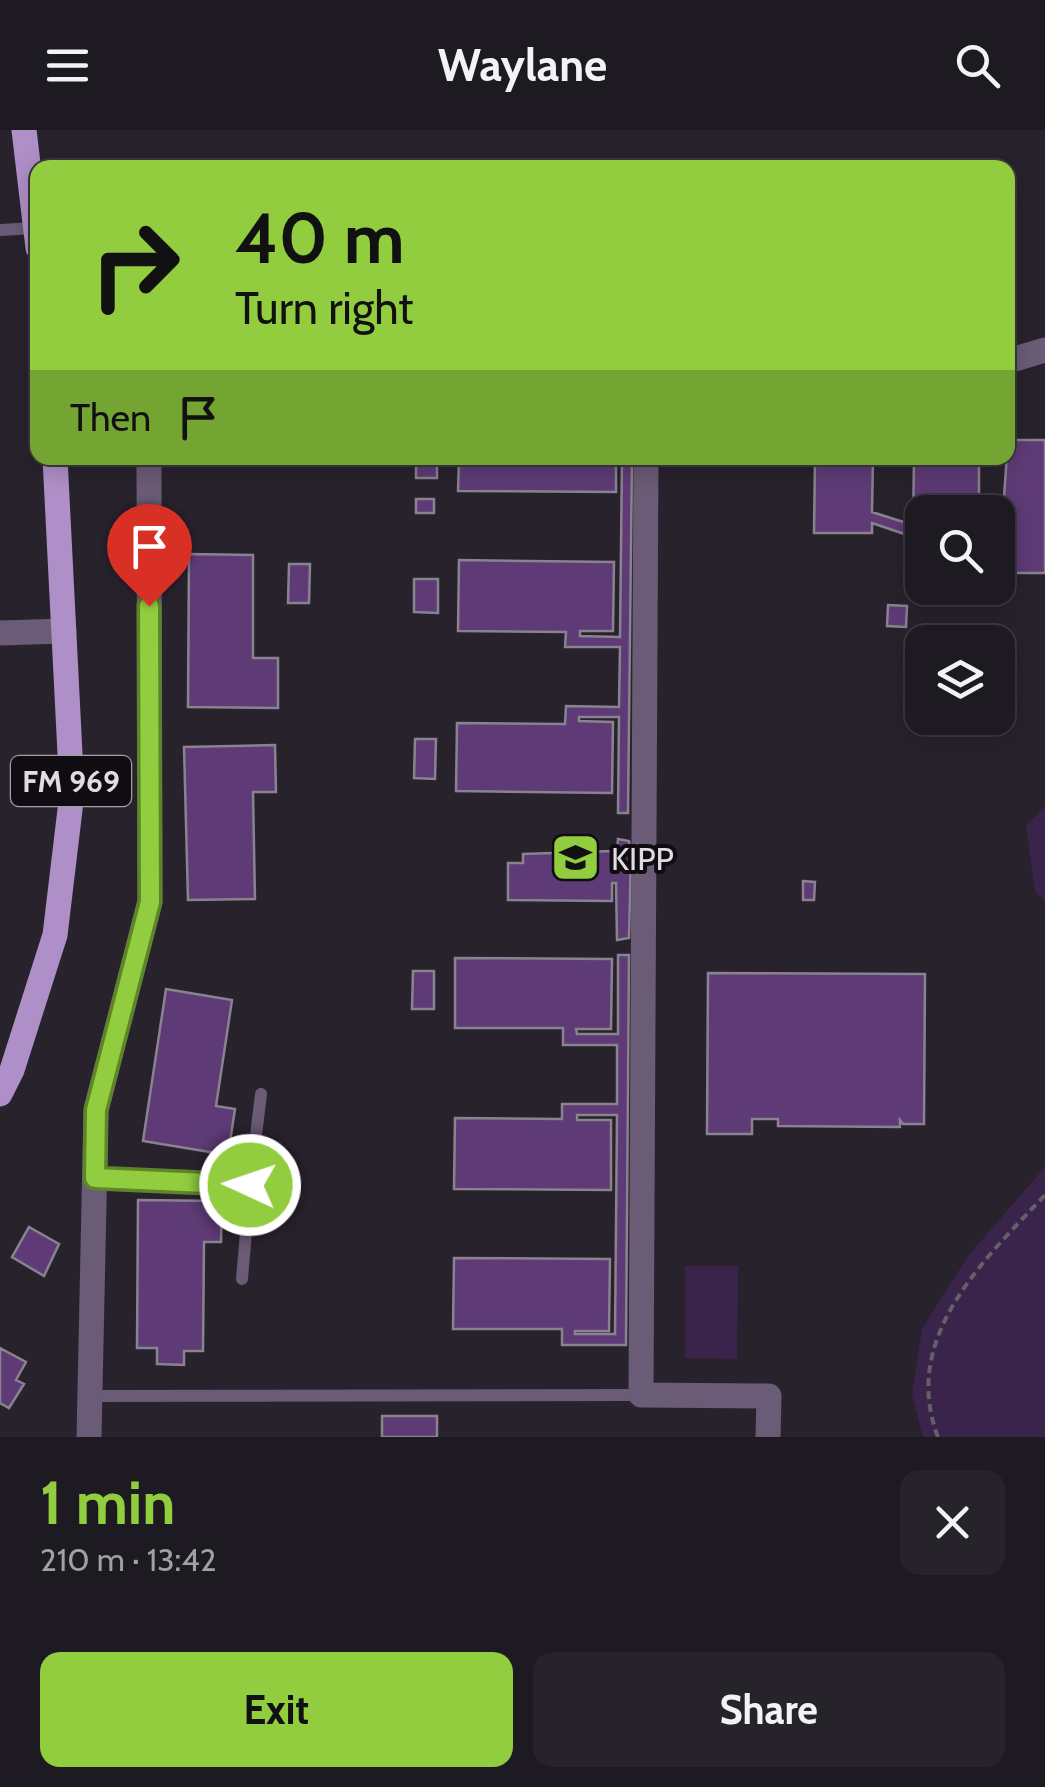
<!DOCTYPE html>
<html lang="en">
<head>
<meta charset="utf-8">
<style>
	body { margin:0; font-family:Cabin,sans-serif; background:#26232a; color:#f1f3f6; height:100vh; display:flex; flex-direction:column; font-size:38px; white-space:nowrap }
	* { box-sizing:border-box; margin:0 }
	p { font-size:32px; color:#a1a1a5 }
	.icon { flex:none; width:55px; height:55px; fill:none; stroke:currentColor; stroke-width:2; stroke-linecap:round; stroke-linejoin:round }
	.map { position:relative; height:1307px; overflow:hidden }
	.side { display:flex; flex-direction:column; background:#1e1a22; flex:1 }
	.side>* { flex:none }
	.top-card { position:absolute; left:30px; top:30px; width:985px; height:305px; border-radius:20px; box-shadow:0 5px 25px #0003,0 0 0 2px #3c3840; background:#91cd3f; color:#111; overflow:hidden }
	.fabs { position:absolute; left:905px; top:365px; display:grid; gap:20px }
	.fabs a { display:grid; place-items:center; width:110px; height:110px; border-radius:20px; background:#1e1a22; box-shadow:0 5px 25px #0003,0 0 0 2px #3c3840; font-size:50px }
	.pin { position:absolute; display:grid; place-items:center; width:85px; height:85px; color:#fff; margin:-102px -42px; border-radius:50% 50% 50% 0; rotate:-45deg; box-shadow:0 0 10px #0007 }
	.pin .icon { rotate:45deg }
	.me { position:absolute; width:110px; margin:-55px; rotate:273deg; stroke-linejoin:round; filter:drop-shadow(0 0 8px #0008) }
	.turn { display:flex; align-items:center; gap:35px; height:210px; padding:0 40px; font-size:45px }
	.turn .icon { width:130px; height:130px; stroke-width:2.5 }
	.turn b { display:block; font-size:70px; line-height:85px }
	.then { display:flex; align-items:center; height:95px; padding:0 40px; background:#0003; gap:20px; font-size:38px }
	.round { display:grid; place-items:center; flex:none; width:105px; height:105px; border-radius:20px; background:#26232a }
	.headline { display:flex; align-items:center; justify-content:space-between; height:170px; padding:0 40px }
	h1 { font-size:60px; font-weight:800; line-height:75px; color:#91cd3f }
	.action { display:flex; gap:20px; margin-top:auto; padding:20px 40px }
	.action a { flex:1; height:115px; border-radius:20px; background:#91cd3f; color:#111; font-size:40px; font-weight:800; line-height:115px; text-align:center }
	.action a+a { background:#26232a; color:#f1f3f6 }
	header { display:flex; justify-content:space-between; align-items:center; height:130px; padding:0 40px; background:#1e1a22; font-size:45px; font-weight:800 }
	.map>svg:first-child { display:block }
	.green { fill:#3a244b }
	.building { fill:#5e3b76; stroke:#89828f; stroke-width:2.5 }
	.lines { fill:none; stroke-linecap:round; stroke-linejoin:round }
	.path { stroke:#645f68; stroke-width:4; stroke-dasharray:8 5; stroke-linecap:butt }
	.lane { stroke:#6a5b76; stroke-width:12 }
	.street { stroke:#6a5b76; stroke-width:25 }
	.primary { stroke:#af8fc7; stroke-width:25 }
	.route-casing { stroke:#5e8529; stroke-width:25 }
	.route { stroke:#91cd3f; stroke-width:18 }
	.labels { text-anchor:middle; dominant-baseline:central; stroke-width:8; stroke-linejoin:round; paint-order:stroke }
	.shield { fill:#0f0d12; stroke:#a19ea4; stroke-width:2.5 }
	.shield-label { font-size:30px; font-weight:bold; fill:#e0dce3 }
	.poi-label { font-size:32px; fill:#e0dce3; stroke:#0f0d12; text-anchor:start }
</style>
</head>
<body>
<header><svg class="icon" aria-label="menu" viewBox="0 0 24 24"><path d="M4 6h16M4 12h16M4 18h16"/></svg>Waylane<svg class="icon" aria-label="search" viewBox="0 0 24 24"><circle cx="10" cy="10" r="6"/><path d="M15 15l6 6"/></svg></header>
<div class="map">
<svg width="1045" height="1307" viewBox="0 0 1045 1307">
	<rect width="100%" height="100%" fill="#28222d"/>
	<path class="green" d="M1045,677V771L1035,761L1026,695Z
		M1045,1037V1307H923L912,1265L922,1199L968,1126Z
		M685,1136H738L737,1229L685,1228Z"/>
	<path class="building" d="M1008,310H1045V443H1004V384L998,394V382H994L1004,367Z
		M416,328H437V348H416Z
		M459,328H616V362L458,361Z
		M622,328H632L628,683H618L619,587H579V591L613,592L612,663L456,661L457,593L565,594L566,576L619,577L620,517H565L566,502L458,501L459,430L614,432L613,501H580V506L620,507Z
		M815,328H873L872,382L913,395L914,328H979V382H922V445H913V407L872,393V403H814Z
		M416,369H434V383H416Z
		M189,424L253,425V528H278V578L188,577Z
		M289,434H310L309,473H288Z
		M414,449H438V483L414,482Z
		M888,475L907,476L906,497L887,496Z
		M415,609H436L435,649L414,648Z
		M275,615L276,662H253L255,769L188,770L184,617Z
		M618,709L629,711L631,724L629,808L617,810L616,753H612V771L508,770V733H523V724L612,721V739H616Z
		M803,751L815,752L814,770H803Z
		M618,825H629L626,1215H562V1199H453L454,1128L610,1129L609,1201H575V1204H615L617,985H577V990H611V1060L454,1059L455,988L562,989V974H617V915H563V898H455V828L612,829L611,899H576L577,904H618Z
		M413,841H434V879H412Z
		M708,843L925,844L924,994H903L900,990V997L778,996V989H752V1004H707Z
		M166,859L232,870L216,976L235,979L228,1025L143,1011Z
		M138,1070L222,1071L221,1112H204L203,1221H184V1235L157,1234V1218H137Z
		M29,1097L59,1114L44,1146L12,1127Z
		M0,1218L26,1232L16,1250L24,1254L9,1278L0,1273Z
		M382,1286H437V1307H382Z"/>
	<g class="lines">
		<path class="path" d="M938,1307C900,1208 983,1131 1045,1065"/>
		<path class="lane" d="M0,100L35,98
			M95,1049L250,1055L242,1149
			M250,1055L261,964
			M90,1266L641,1265"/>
		<path class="street" d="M1008,231L1045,220
			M646,328L641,1265L769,1266L768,1307
			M0,503L64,501
			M89,1307L96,980L150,771L149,328"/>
		<path class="primary" d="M24,0L38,118
			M0,964L12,940L55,805L72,663L55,328"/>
	</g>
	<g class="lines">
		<defs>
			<path id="route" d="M149,476L150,772L96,980L95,1048L250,1055"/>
		</defs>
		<use href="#route" class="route-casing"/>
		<use href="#route" class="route"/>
	</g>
	<defs>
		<symbol id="school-square" viewBox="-11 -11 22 22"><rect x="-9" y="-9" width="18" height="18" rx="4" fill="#91cd3f" stroke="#0f0d12"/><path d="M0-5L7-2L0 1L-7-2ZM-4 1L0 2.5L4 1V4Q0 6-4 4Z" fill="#111"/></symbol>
	</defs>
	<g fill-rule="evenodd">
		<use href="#school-square" x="548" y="700" width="55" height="55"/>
	</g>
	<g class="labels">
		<rect class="shield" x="11" y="626" width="120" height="50" rx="8"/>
		<g class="shield-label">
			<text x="71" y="651">FM 969</text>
		</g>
		<g class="poi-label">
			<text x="611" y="728">KIPP</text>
		</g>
	</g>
</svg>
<div class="fabs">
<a><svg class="icon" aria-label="search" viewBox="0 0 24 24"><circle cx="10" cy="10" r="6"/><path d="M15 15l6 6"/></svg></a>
<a><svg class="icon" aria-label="layers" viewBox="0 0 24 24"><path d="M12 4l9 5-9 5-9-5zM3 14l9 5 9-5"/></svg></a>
</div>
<div class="pin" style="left:149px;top:476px;background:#d93025"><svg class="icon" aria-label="arrive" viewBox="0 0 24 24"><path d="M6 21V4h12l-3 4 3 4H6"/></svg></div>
<svg class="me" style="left:250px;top:1055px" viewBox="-20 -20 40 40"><circle r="17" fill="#91cd3f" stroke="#fff" stroke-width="3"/><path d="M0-11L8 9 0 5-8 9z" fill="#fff"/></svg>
<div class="top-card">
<div class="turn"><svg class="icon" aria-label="right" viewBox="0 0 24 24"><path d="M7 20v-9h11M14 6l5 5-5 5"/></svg><div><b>40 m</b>Turn right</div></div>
<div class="then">Then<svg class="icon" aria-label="arrive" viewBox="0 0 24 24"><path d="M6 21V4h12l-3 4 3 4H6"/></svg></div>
</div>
</div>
<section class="side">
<div class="headline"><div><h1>1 min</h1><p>210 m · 13:42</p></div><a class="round"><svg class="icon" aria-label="close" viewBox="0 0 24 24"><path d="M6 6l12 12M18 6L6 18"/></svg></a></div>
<div class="action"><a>Exit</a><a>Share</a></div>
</section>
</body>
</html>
